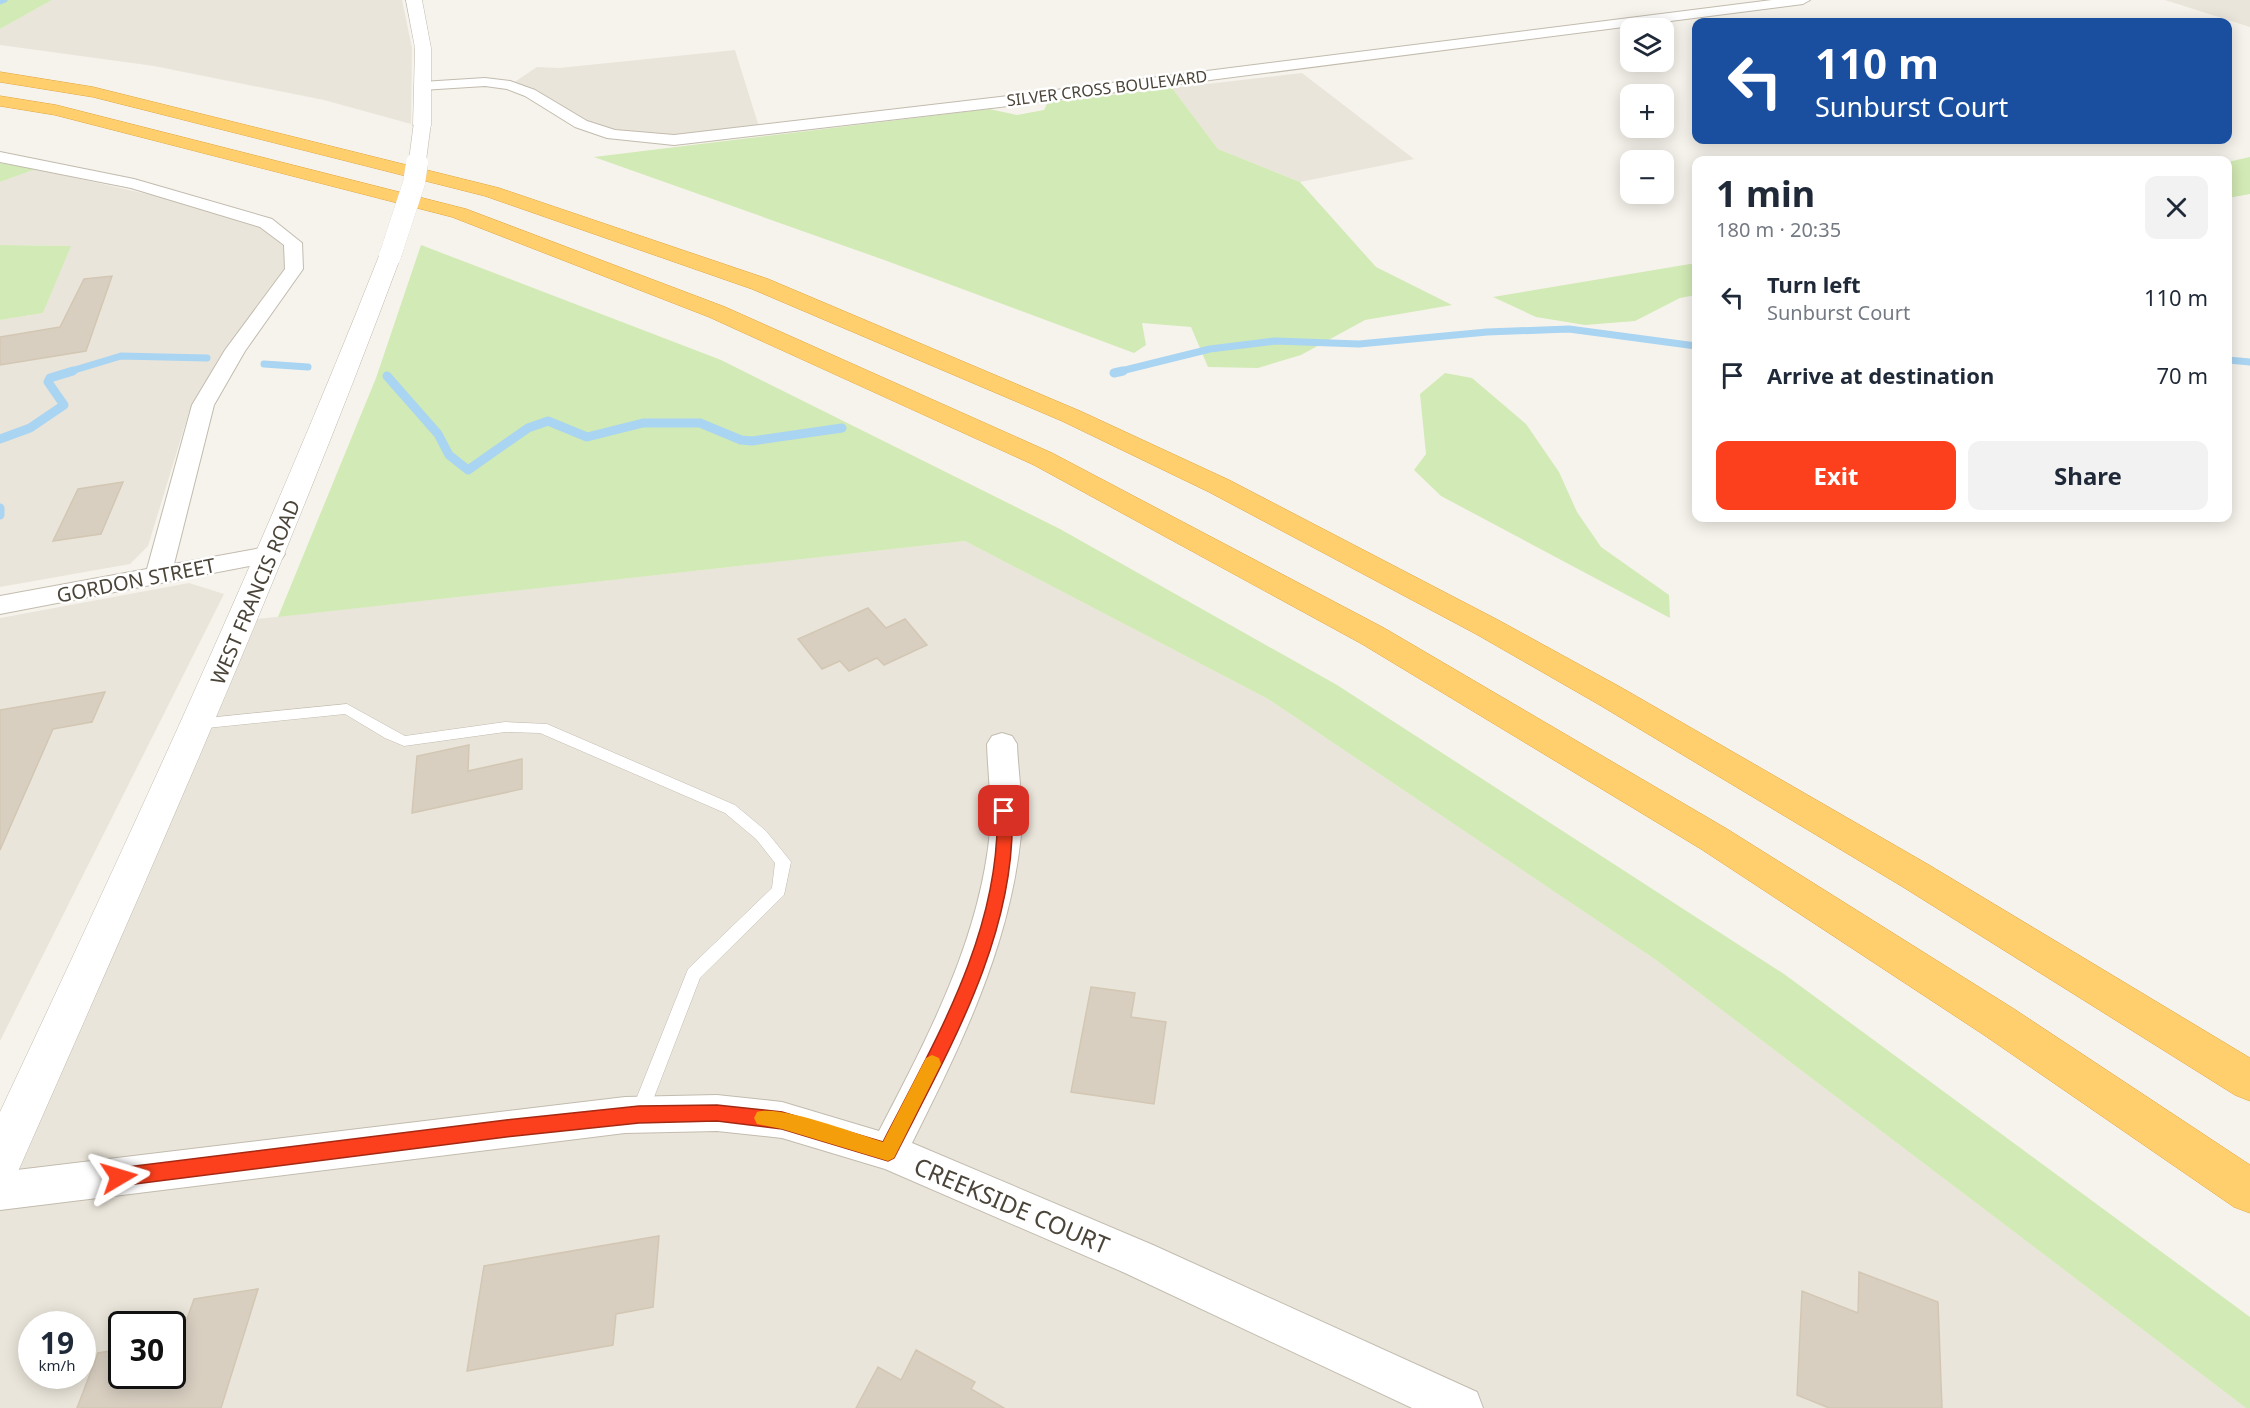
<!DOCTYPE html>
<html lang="en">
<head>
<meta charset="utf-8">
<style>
	body { margin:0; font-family:"Noto Sans",sans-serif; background:#f2f2f3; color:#1f2937; height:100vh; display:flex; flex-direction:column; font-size:22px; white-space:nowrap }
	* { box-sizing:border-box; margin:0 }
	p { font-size:20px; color:#747a83 }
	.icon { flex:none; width:33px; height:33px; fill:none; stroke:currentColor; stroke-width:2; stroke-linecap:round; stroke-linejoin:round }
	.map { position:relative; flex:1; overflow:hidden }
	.side { position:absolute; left:1692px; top:156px; width:540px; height:366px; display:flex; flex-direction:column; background:#fff; border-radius:12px; box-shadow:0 3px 15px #0003 }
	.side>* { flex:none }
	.hud { position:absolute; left:1692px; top:18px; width:540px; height:126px; border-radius:12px; box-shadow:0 3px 15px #0003; background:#1a4fa0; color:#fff; overflow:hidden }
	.fabs { position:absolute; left:1620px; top:18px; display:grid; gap:12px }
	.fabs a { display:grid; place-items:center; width:54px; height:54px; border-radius:12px; background:#fff; box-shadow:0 3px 15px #0003; font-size:30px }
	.speed { position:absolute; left:18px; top:1311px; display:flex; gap:12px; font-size:30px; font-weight:700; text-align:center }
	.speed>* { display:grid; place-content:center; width:78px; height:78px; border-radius:50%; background:#fff; box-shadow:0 3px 15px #0003; line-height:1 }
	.speed small { font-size:15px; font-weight:400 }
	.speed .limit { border:3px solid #111; border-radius:9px; background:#fff; color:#111 }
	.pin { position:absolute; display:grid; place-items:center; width:51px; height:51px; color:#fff; margin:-26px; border-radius:12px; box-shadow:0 3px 9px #0006 }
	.me { position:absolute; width:66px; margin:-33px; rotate:83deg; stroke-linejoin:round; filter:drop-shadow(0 0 4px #0008) }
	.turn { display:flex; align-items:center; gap:21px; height:126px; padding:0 24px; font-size:27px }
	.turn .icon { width:78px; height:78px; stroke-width:2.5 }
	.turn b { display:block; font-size:42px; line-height:51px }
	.round { display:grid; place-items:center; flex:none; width:63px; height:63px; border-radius:12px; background:#f2f2f3 }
	.head { display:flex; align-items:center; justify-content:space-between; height:102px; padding:0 24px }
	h1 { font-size:36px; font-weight:700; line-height:45px }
	.primary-button { display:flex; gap:12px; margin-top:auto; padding:12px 24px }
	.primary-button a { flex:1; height:69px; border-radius:12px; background:#fc3f1d; color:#fff; font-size:24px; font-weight:700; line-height:69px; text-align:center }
	.primary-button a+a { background:#f2f2f3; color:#1f2937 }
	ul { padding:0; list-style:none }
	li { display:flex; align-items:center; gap:18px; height:78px; padding:0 24px }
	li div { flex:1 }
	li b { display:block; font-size:22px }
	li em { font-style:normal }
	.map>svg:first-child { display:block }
	.residential { fill:#eae5da; fill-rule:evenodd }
	.green { fill:#d2eab5 }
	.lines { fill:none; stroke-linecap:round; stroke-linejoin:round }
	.stream-far2 { stroke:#a9d4f2; stroke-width:5 }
	.stream-far1 { stroke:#a9d4f2; stroke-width:7 }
	.stream { stroke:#a9d4f2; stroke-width:9 }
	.building { fill:#d8cfc1; stroke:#d3c7b4; stroke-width:1.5 }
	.service-casing { stroke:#c2bbae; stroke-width:1 }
	.minor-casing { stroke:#c2bbae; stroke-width:2 }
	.tertiary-casing { stroke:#c2bbae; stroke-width:1 }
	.motorway-casing { stroke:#e0a43c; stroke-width:1 }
	.service { fill:#fff; fill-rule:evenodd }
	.minor { fill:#fff; fill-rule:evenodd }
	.tertiary { fill:#fff; fill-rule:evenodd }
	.motorway { fill:#ffcf6e; fill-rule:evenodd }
	.tertiary-bridge-far1-casing { stroke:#c2bbae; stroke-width:18; stroke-linecap:butt }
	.tertiary-bridge-casing { stroke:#c2bbae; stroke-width:22; stroke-linecap:butt }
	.tertiary-bridge-far1 { stroke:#fff; stroke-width:17 }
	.tertiary-bridge { stroke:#fff; stroke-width:22 }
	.route { fill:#fc3f1d; stroke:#a42913; stroke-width:1.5 }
	.slow { fill:#f59e0b }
	.labels { text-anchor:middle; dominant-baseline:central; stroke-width:5; stroke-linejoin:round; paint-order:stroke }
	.far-street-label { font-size:16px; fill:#4b4439; stroke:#fff }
	.street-label { font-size:20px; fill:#4b4439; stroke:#fff }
	.near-street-label { font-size:24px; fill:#4b4439; stroke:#fff }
</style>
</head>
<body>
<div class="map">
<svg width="2250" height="1408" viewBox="0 0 2250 1408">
	<rect width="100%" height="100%" fill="#f6f3ec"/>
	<path class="residential" d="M52,0H402L412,48L411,124L324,100L154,66L0,45V29Z
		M2165,0H2250V27Z
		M735,50L760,130L674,140L613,135L510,85L537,67L559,68Z
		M1302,73L1414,159L1300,182L1218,149L1172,88Z
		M36,169L160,197L258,226L285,247L286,270L218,360L189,412L148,546L130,564L0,587V320L43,313L70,246L0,245V182Z
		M965,541L1268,699L1656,960L2246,1408H0V1194L257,619ZM32,1324H82V1376H32ZM122,1324H172V1376H122Z
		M189,583L224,594L0,1041V618Z"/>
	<path class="green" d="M0,0H52L0,29Z
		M1172,88L1218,149L1300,182L1376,267L1452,305L1365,320L1301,355L1258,368L1208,367L1191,327L1142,323L1146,345L1134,353L887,261L594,157L989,109L1017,115L1044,110L1048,102Z
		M2250,157V194L2228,198V162Z
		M0,163L36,169L0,182Z
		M0,245L71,246L43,313L0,320Z
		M421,245L721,360L1060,529L1337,685L1784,974L2250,1317V1408H2246L1656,960L1268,699L965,541L278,617L376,378Z
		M1696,263V295L1680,298L1635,321L1585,325L1536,317L1493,297Z
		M1445,373L1472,378L1526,424L1559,472L1577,512L1601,547L1669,595L1670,618L1441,496L1414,470L1426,454L1420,394Z"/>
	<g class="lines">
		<path class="stream-far2" d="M0,2L5,0"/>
		<path class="stream-far1" d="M2228,360L2250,362
			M264,364L308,367
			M68,372L121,356L207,358
			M1117,372L1210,349L1275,341L1359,344L1487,332L1569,329L1696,346"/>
		<path class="stream" d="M1114,373L1123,371
			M387,376L438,434L449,455L468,470L528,428L548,421L587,437L643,423H700L741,440L752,441L842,428
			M0,439L30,428L64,405L48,382L50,378L73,371
			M0,508V515"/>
	</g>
	<path class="building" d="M112,276L86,351L0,365V337L60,327L84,279Z
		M123,482L101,534L53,541L78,489Z
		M868,608L886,628L905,619L927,645L884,665L877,658L849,671L840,661L822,669L798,639Z
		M105,692L92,722L53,729L0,850V710Z
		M469,745L468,771L522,759V789L412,813L417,756Z
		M1091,987L1135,993L1131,1017L1166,1022L1154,1104L1071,1092Z
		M659,1236L653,1307L616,1314L613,1345L467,1371L484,1266Z
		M1859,1272L1938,1302L1942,1408H1829L1797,1395L1802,1291L1858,1313Z
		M258,1289L221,1408H77L98,1353L122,1349V1376H172V1341L180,1339L194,1299Z
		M916,1350L975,1382L971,1389L1004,1408H856L878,1367L901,1380Z"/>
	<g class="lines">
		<defs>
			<path id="service" d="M347,704L405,736L505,722L547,724L735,805L766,831L788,858L791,862L784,895L700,978L646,1118L640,1120L634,1118L631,1112L688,969L772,888L775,863L756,839L725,813L540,733L505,732L404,746L385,738L345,714L197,729L190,724L197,719Z"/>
			<path id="minor" d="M1772,0H1810L1803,4L1000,107L674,145L607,138L575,127L525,96L507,89L485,86L422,90L415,86L422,82L485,78L510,81L535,90L587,121L615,130L674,135L1000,97Z
				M0,152L134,179L272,219L302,243L303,269L245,351L214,405L174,564L272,546L281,548L285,554L281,560L0,614V596L147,569L192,405L225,350L285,269L284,245L260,227L131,188L0,162Z
				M1002,733L1012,736L1017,744C1018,774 1024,805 1021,835C1010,946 961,1045 912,1143L1153,1245L1477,1392L1483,1408H1412L1125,1273L885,1169L782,1138L717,1131L625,1133L0,1210V1172L625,1097L717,1095L782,1102L879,1131C928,1037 980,939 990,831C992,802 988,773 987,744L992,736Z"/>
			<path id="tertiary" d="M406,0H422L431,48V126L422,131L413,126L415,48Z
				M390,250L398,251L401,256C285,568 150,872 16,1176L0,1183V1112C133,829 264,547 379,256L382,251Z"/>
			<path id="motorway" d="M0,72L93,87L499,188L768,279L1080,411L1229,480L1498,620L1622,688L1929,865L2250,1058V1101L2235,1095L1903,887L1598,704L1476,634L1209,492L1062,421L752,289L485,196L93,97L0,82Z
				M0,96L56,105L466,209L725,307L1052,453L1384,628L1727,829L2014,1009L2250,1165V1213L2234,1207L1984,1035L1701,849L1362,644L1034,465L709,317L452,217L55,115L0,106Z"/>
		</defs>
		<use href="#service" class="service-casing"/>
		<use href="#minor" class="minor-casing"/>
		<use href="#tertiary" class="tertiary-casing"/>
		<use href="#motorway" class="motorway-casing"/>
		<use href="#service" class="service"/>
		<use href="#minor" class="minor"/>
		<use href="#tertiary" class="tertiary"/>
		<use href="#motorway" class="motorway"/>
		<defs>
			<path id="tertiary-bridge-far1" d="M417,164L422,126"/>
			<path id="tertiary-bridge" d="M390,256L414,183L417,163"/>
		</defs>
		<use href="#tertiary-bridge-far1" class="tertiary-bridge-far1-casing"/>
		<use href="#tertiary-bridge" class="tertiary-bridge-casing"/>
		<use href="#tertiary-bridge-far1" class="tertiary-bridge-far1"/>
		<use href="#tertiary-bridge" class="tertiary-bridge"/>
	</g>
	<path class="route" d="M1004,805L1012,811C1017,935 948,1051 894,1158L888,1161L782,1129L717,1121L639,1123L506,1137L119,1186L112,1183L109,1177L112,1170L119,1168L506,1120L639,1106L717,1105L782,1112L883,1142C936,1039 1001,930 997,811Z"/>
	<path class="slow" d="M932,1055L939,1058L941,1064L894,1158L888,1161L782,1129L757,1124L754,1118L757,1112C778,1104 858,1134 883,1142L926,1058Z"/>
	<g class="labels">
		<g class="far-street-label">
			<text transform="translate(1107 88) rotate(-7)">SILVER CROSS BOULEVARD</text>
		</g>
		<g class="street-label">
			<text transform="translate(136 580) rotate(-11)">GORDON STREET</text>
			<text transform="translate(255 592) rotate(-67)">WEST FRANCIS ROAD</text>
		</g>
		<g class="near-street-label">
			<text transform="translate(1012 1205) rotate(23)">CREEKSIDE COURT</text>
		</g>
	</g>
</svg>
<div class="fabs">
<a><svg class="icon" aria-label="layers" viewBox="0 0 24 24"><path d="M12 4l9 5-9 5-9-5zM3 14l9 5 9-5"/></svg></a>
<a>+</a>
<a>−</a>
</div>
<div class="speed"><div>19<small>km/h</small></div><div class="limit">30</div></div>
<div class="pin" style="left:1004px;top:811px;background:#d93025"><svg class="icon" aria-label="arrive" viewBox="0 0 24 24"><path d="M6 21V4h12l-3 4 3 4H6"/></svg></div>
<svg class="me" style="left:119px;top:1177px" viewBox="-20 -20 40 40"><path d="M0-17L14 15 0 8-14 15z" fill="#fc3f1d" stroke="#fff" stroke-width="4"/></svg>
<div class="hud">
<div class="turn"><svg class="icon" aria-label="left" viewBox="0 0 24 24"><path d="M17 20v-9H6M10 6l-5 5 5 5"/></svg><div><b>110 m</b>Sunburst Court</div></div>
</div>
<section class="side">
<div class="head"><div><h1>1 min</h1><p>180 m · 20:35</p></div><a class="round"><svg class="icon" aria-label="close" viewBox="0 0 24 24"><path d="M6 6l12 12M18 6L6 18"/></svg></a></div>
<ul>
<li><svg class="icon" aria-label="left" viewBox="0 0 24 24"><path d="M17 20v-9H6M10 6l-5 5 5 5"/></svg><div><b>Turn left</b><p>Sunburst Court</p></div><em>110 m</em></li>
<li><svg class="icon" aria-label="arrive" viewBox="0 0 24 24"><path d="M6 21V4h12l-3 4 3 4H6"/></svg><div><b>Arrive at destination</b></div><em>70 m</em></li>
</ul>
<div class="primary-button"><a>Exit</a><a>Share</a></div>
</section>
</div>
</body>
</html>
